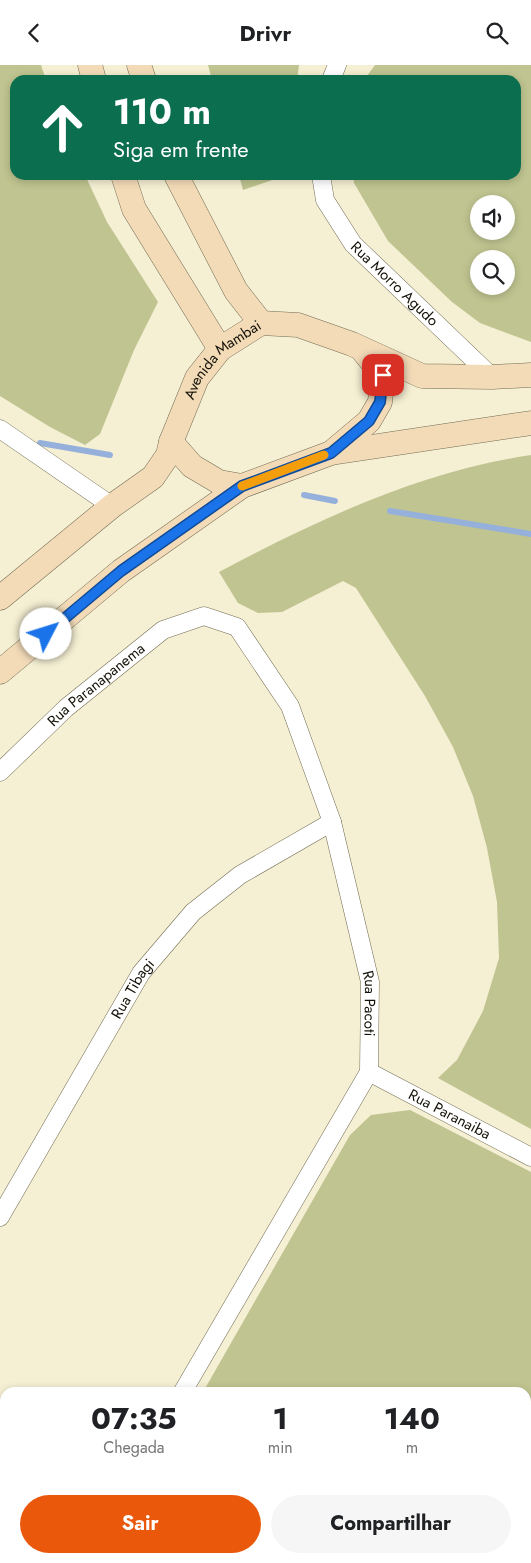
<!DOCTYPE html>
<html lang="pt">
<head>
<meta charset="utf-8">
<style>
	body { margin:0; font-family:Jost,sans-serif; background:#f6f6f6; color:#202124; height:100vh; display:flex; flex-direction:column; font-size:19px; white-space:nowrap }
	* { box-sizing:border-box; margin:0 }
	p { font-size:16px; color:#757577 }
	.icon { flex:none; width:28px; height:28px; fill:none; stroke:currentColor; stroke-width:2; stroke-linecap:round; stroke-linejoin:round }
	.map { position:relative; flex:1; overflow:hidden }
	.panel { position:absolute; left:0px; top:1322px; width:531px; height:176px; display:flex; flex-direction:column; background:#fff; border-radius:15px 15px 0 0; box-shadow:0 2px 8px #0003 }
	.panel>* { flex:none }
	.guide { position:absolute; left:10px; top:10px; width:511px; height:105px; border-radius:15px; box-shadow:0 2px 8px #0003; background:#0b6e4f; color:#fff; overflow:hidden }
	.controls { position:absolute; left:470px; top:130px; display:grid; gap:10px }
	.controls a { display:grid; place-items:center; width:45px; height:45px; border-radius:50%; background:#fff; box-shadow:0 2px 8px #0003; font-size:25px }
	.pin { position:absolute; display:grid; place-items:center; width:42px; height:42px; color:#fff; margin:-21px; border-radius:10px; box-shadow:0 2px 8px #0006 }
	.me { position:absolute; width:55px; margin:-28px; rotate:50deg; stroke-linejoin:round; filter:drop-shadow(0 0 4px #0008) }
	.turn { display:flex; align-items:center; gap:18px; height:105px; padding:0 20px; font-size:22px }
	.turn .icon { width:65px; height:65px; stroke-width:2.5 }
	.turn b { display:block; font-size:35px; line-height:42px }
	.eta { display:flex; justify-content:space-evenly; align-items:center; height:85px; text-align:center }
	.eta b { font-size:30px; font-weight:700; line-height:35px }
	.cta { display:flex; gap:10px; margin-top:auto; padding:10px 20px }
	.cta a { flex:1; height:58px; border-radius:30px; background:#ea580c; color:#fff; font-size:20px; font-weight:700; line-height:58px; text-align:center }
	.cta a+a { background:#f6f6f6; color:#202124 }
	header { display:flex; justify-content:space-between; align-items:center; height:65px; padding:0 20px; background:#fff; font-size:22px; font-weight:700 }
	.map>svg:first-child { display:block }
	.forest { fill:#bfc490; fill-rule:evenodd }
	.lines { fill:none; stroke-linecap:round; stroke-linejoin:round }
	.stream { stroke:#96b0dc; stroke-width:6 }
	.street-casing { stroke:#726d54; stroke-width:19 }
	.secondary-casing { stroke:#726d54; stroke-width:25 }
	.primary-casing { stroke:#fff; stroke-width:29 }
	.street { stroke:#fff; stroke-width:18 }
	.secondary { stroke:#f3dbb8; stroke-width:24 }
	.primary { stroke:#e7b772; stroke-width:28 }
	.route-casing { stroke:#114b97; stroke-width:12 }
	.route { stroke:#1a73e8; stroke-width:9 }
	.slow { stroke:#f59e0b; stroke-width:9 }
	.labels { text-anchor:middle; dominant-baseline:central; stroke-width:5; stroke-linejoin:round; paint-order:stroke }
	.street-label { font-size:15px; fill:#141208; stroke:#f5efd3 }
</style>
</head>
<body>
<header><svg class="icon" aria-label="back" viewBox="0 0 24 24"><path d="M15 5l-7 7 7 7"/></svg>Drivr<svg class="icon" aria-label="search" viewBox="0 0 24 24"><circle cx="10" cy="10" r="6"/><path d="M15 15l6 6"/></svg></header>
<div class="map">
<svg width="531" height="1498" viewBox="0 0 531 1498">
	<rect width="100%" height="100%" fill="#f5efd3"/>
	<path class="forest" d="M0,0H41L46,15H15V110H85L107,157L158,237L134,285L100,369L85,380L50,362L0,331Z
		M208,0H299L297,15H212Z
		M375,0H531V277L480,258L452,237L388,176L354,118L353,110H516V15H364ZM479,139H506V166H479ZM479,194H506V221H479Z
		M239,110H287L243,125Z
		M531,390V1064L438,1013L457,995L483,946L499,893L497,837L487,783L473,731L453,682L425,631L356,523L343,516L282,547L258,548L238,538L219,507C319,454 419,407 531,390Z
		M410,1045L531,1107V1498H90L84,1494H526V1328L203,1327L350,1070L371,1050Z"/>
	<g class="lines">
		<path class="stream" d="M40,378L110,390
			M304,430L335,436
			M390,446L531,469"/>
		<defs>
			<g id="street">
				<path d="M331,15L337,0"/>
				<path id="s1" d="M321,110L325,135L353,179L492,312"/>
				<path d="M0,364L112,441"/>
				<path id="s2" d="M0,707L66,643L163,565L204,551L237,562L290,641L332,757L370,917L369,1007L182,1328"/>
				<path id="s3" d="M369,1007L531,1092"/>
				<path id="s4" d="M0,1152L141,908L193,847L240,810L332,757"/>
				<path d="M0,1391L5,1395"/>
			</g>
			<g id="secondary">
				<path d="M90,0L94,15"/>
				<path d="M139,0L144,15"/>
				<path d="M123,110L134,144L220,284"/>
				<path d="M176,110L236,226L261,258"/>
				<path d="M171,377L192,401L219,417L242,421"/>
				<path d="M331,388L369,356L380,337L383,310L364,287"/>
				<path id="s5" d="M0,533L112,441L153,412L168,390L171,377L197,313L220,284L261,258L298,260L352,279L422,311L492,312L531,310"/>
				<path d="M0,607L121,506L242,421L331,388L531,358"/>
			</g>
			<path id="primary" d="M0,1472L5,1476
				M29,1494L34,1498"/>
		</defs>
		<use href="#street" class="street-casing"/>
		<use href="#secondary" class="secondary-casing"/>
		<use href="#primary" class="primary-casing"/>
		<use href="#street" class="street"/>
		<use href="#secondary" class="secondary"/>
		<use href="#primary" class="primary"/>
	</g>
	<g class="lines">
		<defs>
			<path id="route" d="M46,569L121,506L242,421L331,388L369,356L380,337L383,310"/>
		</defs>
		<use href="#route" class="route-casing"/>
		<use href="#route" class="route"/>
		<path class="slow" d="M242,421L324,390"/>
	</g>
	<g class="labels">
		<g class="street-label">
			<text stroke="none"><textPath href="#s1" startOffset="135">Rua Morro Agudo</textPath></text>
			<text stroke="none"><textPath href="#s5" startOffset="335">Avenida Mambai</textPath></text>
			<text stroke="none"><textPath href="#s2" startOffset="130">Rua Paranapanema</textPath></text>
			<text stroke="none"><textPath href="#s4" startOffset="264">Rua Tibagi</textPath></text>
			<text stroke="none"><textPath href="#s2" startOffset="699">Rua Pacoti</textPath></text>
			<text stroke="none"><textPath href="#s3" startOffset="91">Rua Paranaiba</textPath></text>
		</g>
	</g>
</svg>
<div class="controls">
<a><svg class="icon" aria-label="sound" viewBox="0 0 24 24"><path d="M4 9h4l5-4v14l-5-4H4zM17 9q2 3 0 6"/></svg></a>
<a><svg class="icon" aria-label="search" viewBox="0 0 24 24"><circle cx="10" cy="10" r="6"/><path d="M15 15l6 6"/></svg></a>
</div>
<div class="pin" style="left:383px;top:310px;background:#d93025"><svg class="icon" aria-label="arrive" viewBox="0 0 24 24"><path d="M6 21V4h12l-3 4 3 4H6"/></svg></div>
<svg class="me" style="left:46px;top:569px" viewBox="-20 -20 40 40"><circle r="19" fill="#fff"/><path d="M0-13L10 11 0 6-10 11z" fill="#1a73e8"/></svg>
<div class="guide">
<div class="turn"><svg class="icon" aria-label="ahead" viewBox="0 0 24 24"><path d="M12 20V5M6 11l6-6 6 6"/></svg><div><b>110 m</b>Siga em frente</div></div>
</div>
<section class="panel">
<div class="eta">
<div><b>07:35</b><p>Chegada</p></div>
<div><b>1</b><p>min</p></div>
<div><b>140</b><p>m</p></div>
</div>
<div class="cta"><a>Sair</a><a>Compartilhar</a></div>
</section>
</div>
</body>
</html>
